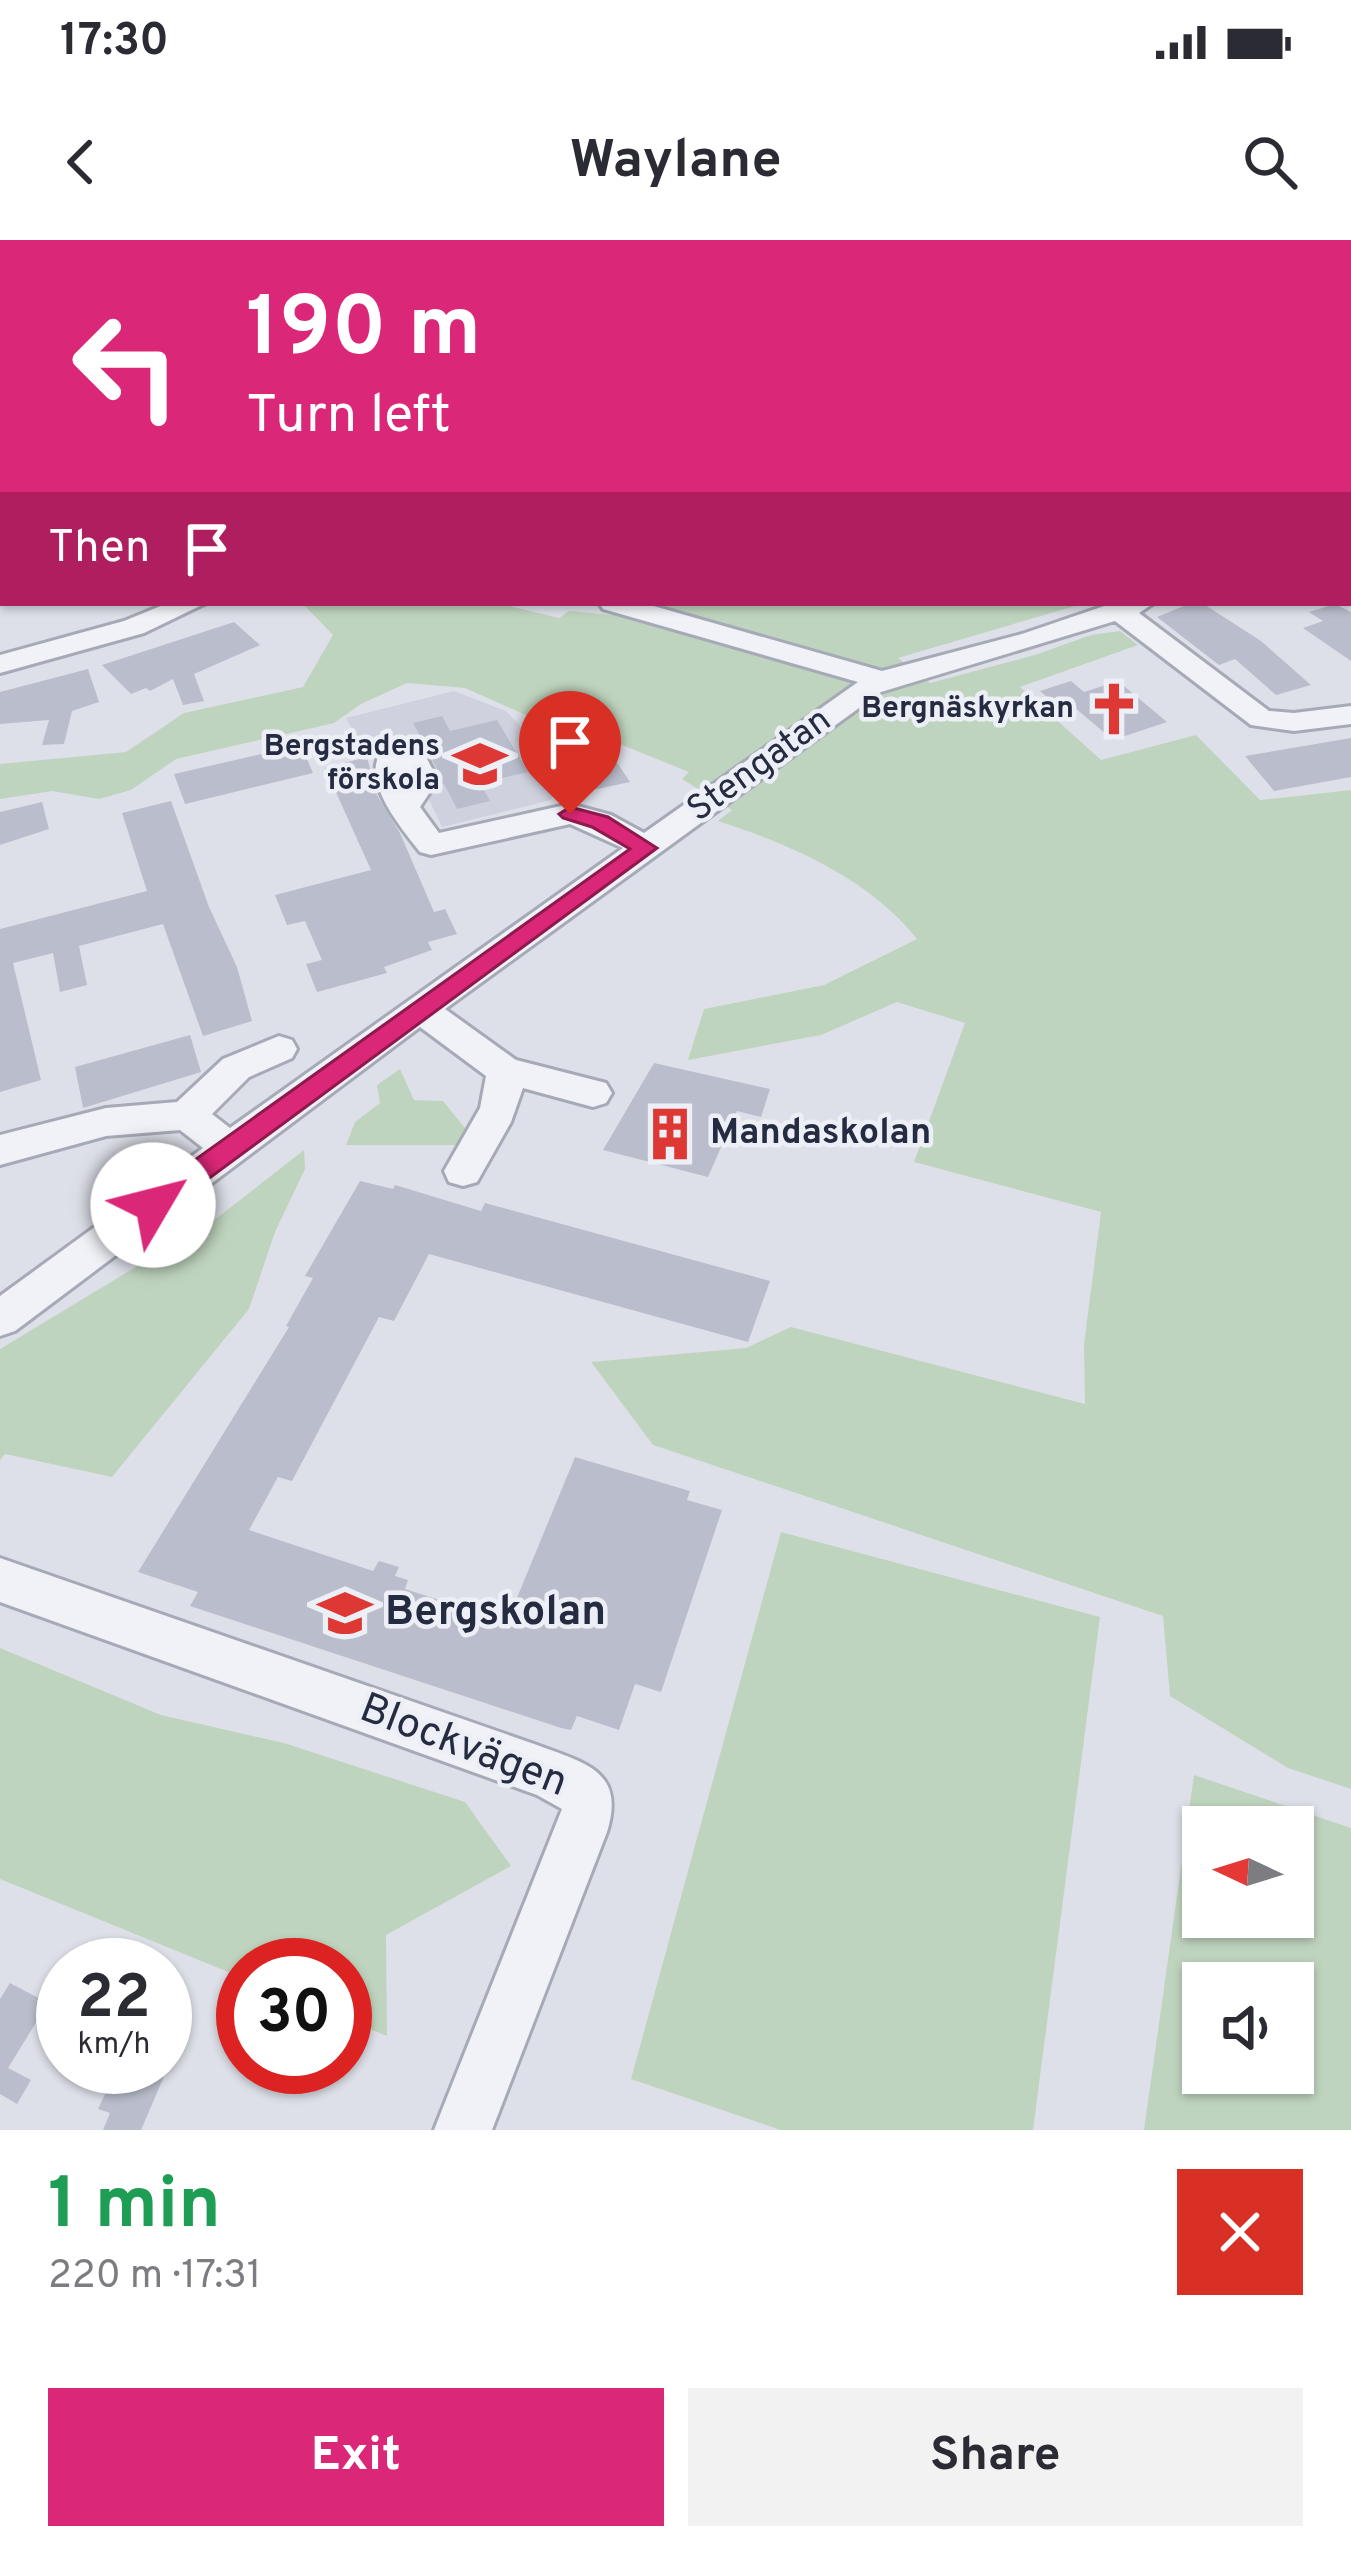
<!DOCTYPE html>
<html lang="en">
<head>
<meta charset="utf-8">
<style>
	body { margin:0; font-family:Overpass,sans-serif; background:#f2f2f3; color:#2b2b33; height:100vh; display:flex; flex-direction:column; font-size:45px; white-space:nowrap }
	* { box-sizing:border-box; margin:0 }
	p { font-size:39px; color:#7c7c81 }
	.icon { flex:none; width:66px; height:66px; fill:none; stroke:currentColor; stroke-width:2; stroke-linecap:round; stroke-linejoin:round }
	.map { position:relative; height:1890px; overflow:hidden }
	.sheet { display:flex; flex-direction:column; background:#fff; flex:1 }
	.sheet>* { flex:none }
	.banner { position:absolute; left:0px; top:0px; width:1353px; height:366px; box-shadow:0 3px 9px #0004; background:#db2777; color:#fff; overflow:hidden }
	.needle { width:78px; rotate:274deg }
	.buttons { position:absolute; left:1182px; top:1566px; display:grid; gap:24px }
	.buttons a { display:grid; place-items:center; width:132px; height:132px; border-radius:0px; background:#fff; box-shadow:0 3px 9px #0004; font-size:60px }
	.speed { position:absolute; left:36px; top:1698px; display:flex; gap:24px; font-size:60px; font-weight:700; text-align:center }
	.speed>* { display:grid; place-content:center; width:156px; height:156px; border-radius:50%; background:#fff; box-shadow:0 3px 9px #0004; line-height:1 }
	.speed small { font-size:30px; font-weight:400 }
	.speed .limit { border:18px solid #d22; background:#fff; color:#111 }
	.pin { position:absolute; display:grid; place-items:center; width:102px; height:102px; color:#fff; margin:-123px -51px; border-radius:50% 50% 50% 0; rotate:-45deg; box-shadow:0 0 12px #0007 }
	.pin .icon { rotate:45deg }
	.me { position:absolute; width:132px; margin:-66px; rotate:53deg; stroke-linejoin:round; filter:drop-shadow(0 0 9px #0008) }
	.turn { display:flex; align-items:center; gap:42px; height:252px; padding:0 48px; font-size:54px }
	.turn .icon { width:156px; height:156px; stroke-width:2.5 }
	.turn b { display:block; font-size:84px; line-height:102px }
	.then { display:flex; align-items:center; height:114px; padding:0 48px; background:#0003; gap:24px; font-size:45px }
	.round { display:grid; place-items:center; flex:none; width:126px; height:126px; border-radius:0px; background:#f2f2f3 }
	.summary { display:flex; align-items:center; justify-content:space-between; height:204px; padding:0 48px }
	h1 { font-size:72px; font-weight:700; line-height:90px; color:#1e9e55 }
	.cta { display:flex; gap:24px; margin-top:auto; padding:24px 48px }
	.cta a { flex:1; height:138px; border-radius:0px; background:#db2777; color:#fff; font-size:48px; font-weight:700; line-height:138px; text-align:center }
	.cta a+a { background:#f2f2f3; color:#2b2b33 }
	.status { display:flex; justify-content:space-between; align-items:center; height:84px; padding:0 60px; background:#fff; direction:ltr }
	.status svg { height:33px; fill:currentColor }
	header { display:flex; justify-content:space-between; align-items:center; height:156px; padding:0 48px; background:#fff; font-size:54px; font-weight:700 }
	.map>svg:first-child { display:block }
	.built { fill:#cfd2de }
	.green { fill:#bfd4be; fill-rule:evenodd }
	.building { fill:#babecc }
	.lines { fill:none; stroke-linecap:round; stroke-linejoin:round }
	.minor-casing { stroke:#a6aab7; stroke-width:6 }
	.minor { fill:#f1f2f7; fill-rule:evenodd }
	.route { fill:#db2777; stroke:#8e194d; stroke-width:3 }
	.labels { text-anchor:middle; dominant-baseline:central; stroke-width:9; stroke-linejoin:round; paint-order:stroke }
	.far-poi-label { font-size:30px; font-weight:bold; fill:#252b41; stroke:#edeff6; text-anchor:end }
	.street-label { font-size:36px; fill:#252b41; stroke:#edeff6 }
	.poi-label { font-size:36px; font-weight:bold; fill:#252b41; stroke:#edeff6; text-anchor:start }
	.near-poi-label { font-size:42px; font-weight:bold; fill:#252b41; stroke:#edeff6; text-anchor:start }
	.near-street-label { font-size:42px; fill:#252b41; stroke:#edeff6 }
</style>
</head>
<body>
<div class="status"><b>17:30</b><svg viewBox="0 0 49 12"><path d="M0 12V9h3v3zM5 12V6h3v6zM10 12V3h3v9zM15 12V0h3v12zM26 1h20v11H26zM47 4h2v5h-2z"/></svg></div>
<header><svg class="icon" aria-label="back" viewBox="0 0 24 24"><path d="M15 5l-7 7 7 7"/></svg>Waylane<svg class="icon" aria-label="search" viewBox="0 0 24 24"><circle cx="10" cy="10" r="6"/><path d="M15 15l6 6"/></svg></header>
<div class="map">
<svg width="1351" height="1890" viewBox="0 0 1351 1890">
	<rect width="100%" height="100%" fill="#dee0e9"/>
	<path class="built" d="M454,451L506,471L539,506L556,536L551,560L442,587L402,503L365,512L346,478Z"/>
	<path class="green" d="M302,363H497L559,378L569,371L711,384L655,368L662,363H1085L898,418L930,443L1035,415L1091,395L1120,391L1138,405L1020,447L1101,520L1196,495L1260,560L1351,550V1549L1288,1528L1170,1456L1163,1376L653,1205L591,1122L746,1108L791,1087L1085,1164L1084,1104L1101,972L914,922L965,783L897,762L821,795L688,820L704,769L824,745L917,699C870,639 790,604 718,581L732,570L682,539L689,532L570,484L537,480L465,448L407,443L361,464L334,483L176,519L131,550L99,559L52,551L0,559V524L126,512L184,473L303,447L333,395Z
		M400,829L414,860L443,861L465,888L457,905H346L355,882L380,863L377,845Z
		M304,910L305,929L275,992L249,1069L112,1237L5,1214L0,1220V1109L217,978Z
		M781,1292L1100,1377L1033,1890H781L631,1839Z
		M0,1408L161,1475L284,1503L465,1562L511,1626L386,1695L387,1796L345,1779V1725H243V1738L0,1639Z
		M1194,1535L1351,1588V1890H1144ZM1203,1587H1293V1677H1203ZM1203,1743H1293V1833H1203Z"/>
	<path class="building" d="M1191,363H1202L1261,401L1311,445L1276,455L1235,419L1219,425L1157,377Z
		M1335,364L1351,372V421L1303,388L1323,381L1309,372Z
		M234,382L260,405L194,434L204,461L183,465L173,439L150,451L146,448L131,454L102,425Z
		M88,429L99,462L72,471L64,504L42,505L49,480L0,484V452Z
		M1071,441L1084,452L1118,441L1167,482L1113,500L1074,467L1063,471L1040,451Z
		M442,476L450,491L497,480L528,532L480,543L490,561L457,569L444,544L440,545L442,538L413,483Z
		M1351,498V537L1274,551L1245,516Z
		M301,505L313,533L185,564L174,534Z
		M608,509L630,542L588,551L569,518Z
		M367,517L377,555L400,593L434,672L445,669L457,694L428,702L432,710L384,727L387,733L317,752L306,724L322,720L305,681L287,685L275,655L371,630L325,528Z
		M171,561L209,667L237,727L252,781L203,796L163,684L79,706L87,745L60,752L53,713L13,723L41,840L0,852V689L147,651L122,573Z
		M42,562L49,589L0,605V572Z
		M190,795L201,832L83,868L75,827Z
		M654,823L770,849L761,877L737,871L708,937L603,910Z
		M360,941L393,949L395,945L481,971L485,963L770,1041L748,1102L429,1014L394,1081L379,1077L292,1241L278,1237L249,1290L373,1331L379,1321L399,1327L395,1336L408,1340L405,1349L507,1382L575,1217L690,1251L687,1260L722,1270L661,1452L635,1444L619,1490L577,1476L571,1490L561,1488L190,1366L198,1352L138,1332L289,1087L286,1086L313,1038L305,1036Z
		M10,1743L48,1763L8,1828L31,1840L17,1864L0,1854V1759Z
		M118,1827H168L141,1890H103L110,1873L98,1869Z"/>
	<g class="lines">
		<defs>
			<path id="minor" d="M322,0H343L320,3Z
				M504,0H529L502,3Z
				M670,0H693L668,3Z
				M919,0H954L917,3Z
				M1131,0H1158L1160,3H1133Z
				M1264,0H1285L1262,3Z
				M3,32V44L0,45V33Z
				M1350,41H1351V53H1350Z
				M3,102V116L0,117V103Z
				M3,157V171L0,172V158Z
				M0,205L3,206V220L0,219Z
				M3,250V266L0,267V251Z
				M1351,255V271L1350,272V256Z
				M1350,342H1351V358H1350Z
				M168,363H206L144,393L0,433V415L124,381Z
				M599,363H643L882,431L1022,394L1113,363H1154L1139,373L1269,471L1294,473L1351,466V484L1294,491L1251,485L1115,381L881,452L445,769L516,820L606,843L612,853L606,863L593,867L523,848L511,882L477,942L463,946L449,942L444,931L480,868L486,836L420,787L15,1091L0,1096V1056L203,908L180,890L106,896L0,925V895L106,868L177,862L223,819L279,796L292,800L297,809L292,818L249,837L212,874L230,888L623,608L570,584L431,615L420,612C402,589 364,545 379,515L401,508L424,513L438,540L420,567L439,593L570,564L611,575L644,593L858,442L603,369Z
				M0,1318L537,1505C585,1523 626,1531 607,1592L492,1890H434L562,1569L537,1555L0,1362Z"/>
		</defs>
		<use href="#minor" class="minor-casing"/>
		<use href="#minor" class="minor"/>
	</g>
	<path class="route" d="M570,567L608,577L657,608L162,973H143L139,965L143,957L630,609L592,587L563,578L559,574Z"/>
	<defs>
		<symbol id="church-bare" viewBox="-9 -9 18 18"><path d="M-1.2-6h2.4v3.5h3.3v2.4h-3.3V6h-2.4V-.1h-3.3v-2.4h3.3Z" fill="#dd3834" stroke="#edeff6" stroke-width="2.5" paint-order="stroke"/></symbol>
		<symbol id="school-bare" viewBox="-9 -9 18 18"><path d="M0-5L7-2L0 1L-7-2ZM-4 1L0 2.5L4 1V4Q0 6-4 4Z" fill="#dd3834" stroke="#edeff6" stroke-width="2.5" paint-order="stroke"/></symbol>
		<symbol id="building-bare" viewBox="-9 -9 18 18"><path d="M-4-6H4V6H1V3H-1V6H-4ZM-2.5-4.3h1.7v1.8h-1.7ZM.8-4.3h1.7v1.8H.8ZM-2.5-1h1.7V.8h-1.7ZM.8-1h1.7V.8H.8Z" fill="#dd3834" stroke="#edeff6" stroke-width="2.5" paint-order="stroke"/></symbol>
	</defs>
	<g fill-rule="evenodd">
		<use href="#church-bare" x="1076" y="431" width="76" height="76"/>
		<use href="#school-bare" x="442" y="486" width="76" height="76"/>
		<use href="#building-bare" x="632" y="856" width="76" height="76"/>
		<use href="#school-bare" x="307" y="1335" width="76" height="76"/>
	</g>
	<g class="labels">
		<g class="far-poi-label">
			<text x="1074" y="469">Bergnäskyrkan</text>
			<text x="440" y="507">Bergstadens<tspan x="440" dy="34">förskola</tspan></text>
		</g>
		<g class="street-label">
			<text transform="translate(760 526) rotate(-36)">Stengatan</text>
		</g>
		<g class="poi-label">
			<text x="710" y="894">Mandaskolan</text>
		</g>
		<g class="near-poi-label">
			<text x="385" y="1373">Bergskolan</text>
		</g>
		<g class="near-street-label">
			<text transform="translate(463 1507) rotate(21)">Blockvägen</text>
		</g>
	</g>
</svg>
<div class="buttons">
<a><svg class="needle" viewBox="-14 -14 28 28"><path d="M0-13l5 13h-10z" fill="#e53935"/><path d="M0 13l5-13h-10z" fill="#7c7c81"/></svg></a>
<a><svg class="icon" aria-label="sound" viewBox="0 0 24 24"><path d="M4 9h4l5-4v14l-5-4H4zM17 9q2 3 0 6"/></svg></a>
</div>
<div class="speed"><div>22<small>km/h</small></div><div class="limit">30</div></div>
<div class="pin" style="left:570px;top:574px;background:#d93025"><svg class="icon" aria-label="arrive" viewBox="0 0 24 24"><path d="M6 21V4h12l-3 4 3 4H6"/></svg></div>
<svg class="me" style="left:153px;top:965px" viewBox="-20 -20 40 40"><circle r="19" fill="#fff"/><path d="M0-13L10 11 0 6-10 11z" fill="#db2777"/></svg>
<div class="banner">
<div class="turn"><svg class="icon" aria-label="left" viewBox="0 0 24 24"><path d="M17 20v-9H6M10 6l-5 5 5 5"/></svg><div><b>190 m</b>Turn left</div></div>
<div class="then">Then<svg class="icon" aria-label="arrive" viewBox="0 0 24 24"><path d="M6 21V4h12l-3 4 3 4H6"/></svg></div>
</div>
</div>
<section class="sheet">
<div class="summary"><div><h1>1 min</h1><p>220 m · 17:31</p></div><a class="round" style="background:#d93025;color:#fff"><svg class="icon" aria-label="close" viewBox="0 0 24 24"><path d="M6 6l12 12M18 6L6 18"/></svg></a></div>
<div class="cta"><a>Exit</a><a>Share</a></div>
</section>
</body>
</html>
